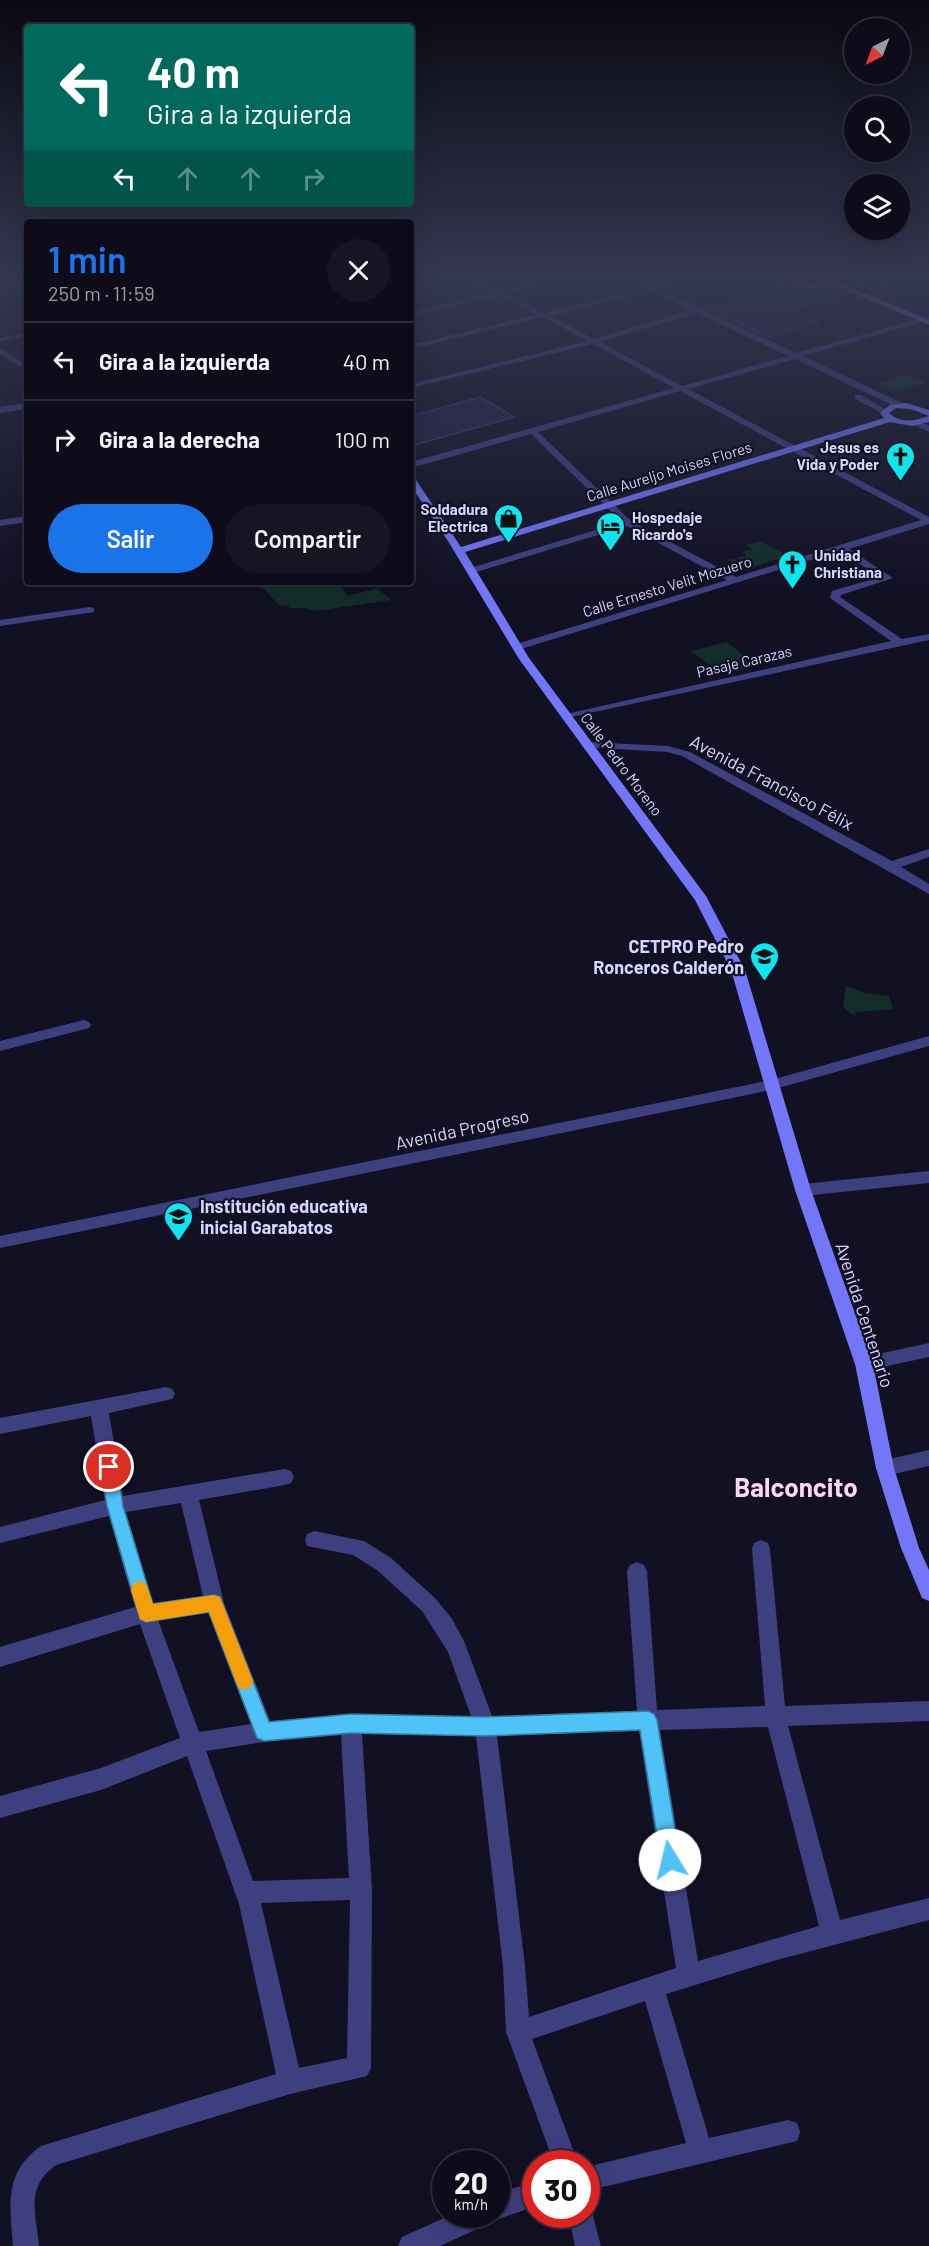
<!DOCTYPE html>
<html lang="es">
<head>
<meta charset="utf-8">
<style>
	body { margin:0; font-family:Barlow,sans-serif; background:#171523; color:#f1f3f6; height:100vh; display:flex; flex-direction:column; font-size:22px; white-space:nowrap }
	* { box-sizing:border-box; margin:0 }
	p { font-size:20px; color:#9b9ba2 }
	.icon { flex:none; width:33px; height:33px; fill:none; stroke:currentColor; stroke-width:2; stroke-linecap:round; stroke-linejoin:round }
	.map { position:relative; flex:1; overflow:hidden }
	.panel { position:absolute; left:24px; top:219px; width:390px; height:366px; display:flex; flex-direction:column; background:#0e0c1a; border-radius:6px; box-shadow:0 6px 24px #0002,0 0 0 2px #2e2c39 }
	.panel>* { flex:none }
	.guide { position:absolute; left:24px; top:24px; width:390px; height:183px; border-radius:6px; box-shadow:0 6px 24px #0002,0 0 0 2px #2e2c39; background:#00695c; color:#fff; overflow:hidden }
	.needle { width:39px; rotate:222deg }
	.tools { position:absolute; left:844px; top:18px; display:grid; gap:12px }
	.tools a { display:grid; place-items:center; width:66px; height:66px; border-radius:50%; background:#0e0c1a; box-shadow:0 6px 24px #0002,0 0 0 2px #2e2c39; font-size:30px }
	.speed { position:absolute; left:432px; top:2150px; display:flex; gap:12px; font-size:30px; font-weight:700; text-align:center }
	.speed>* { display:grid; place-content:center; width:78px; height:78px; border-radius:50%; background:#0e0c1a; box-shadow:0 6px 24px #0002,0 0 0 2px #2e2c39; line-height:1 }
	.speed small { font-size:15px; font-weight:400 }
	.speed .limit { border:9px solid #d22; background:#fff; color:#111 }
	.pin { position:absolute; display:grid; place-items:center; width:51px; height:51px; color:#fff; margin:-26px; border:3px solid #fff; border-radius:50%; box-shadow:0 2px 6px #0007 }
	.me { position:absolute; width:66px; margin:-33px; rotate:351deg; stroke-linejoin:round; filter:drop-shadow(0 0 4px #0008) }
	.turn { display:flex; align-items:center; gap:21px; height:126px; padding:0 24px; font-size:27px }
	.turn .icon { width:78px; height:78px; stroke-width:2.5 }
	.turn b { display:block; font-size:42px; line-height:51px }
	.lanes { display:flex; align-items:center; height:57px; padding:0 24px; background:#0003; justify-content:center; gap:30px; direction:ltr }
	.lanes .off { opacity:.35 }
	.round { display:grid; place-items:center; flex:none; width:63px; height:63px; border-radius:32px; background:#171523 }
	.head { display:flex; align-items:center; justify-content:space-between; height:102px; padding:0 24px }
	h1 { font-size:36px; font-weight:600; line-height:45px; color:#1a73e8 }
	.action { display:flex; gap:12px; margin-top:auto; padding:12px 24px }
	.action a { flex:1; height:69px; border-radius:36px; background:#1a73e8; color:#fff; font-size:24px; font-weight:600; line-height:69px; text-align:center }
	.action a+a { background:#171523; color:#f1f3f6 }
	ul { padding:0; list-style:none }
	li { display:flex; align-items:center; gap:18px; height:78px; padding:0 24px; border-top:2px solid #2e2c39 }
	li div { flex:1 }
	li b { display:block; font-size:22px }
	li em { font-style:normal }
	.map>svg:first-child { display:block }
	.green { fill:#132d2b }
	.building { fill:#221d43; stroke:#39306e; stroke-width:1.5 }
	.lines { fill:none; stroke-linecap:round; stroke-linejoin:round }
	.street { fill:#3e3f7f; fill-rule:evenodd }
	.secondary { fill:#7276f7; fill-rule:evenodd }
	.primary { fill:#b662f6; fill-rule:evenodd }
	.route { fill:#4fc3f7; stroke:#337fa1; stroke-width:1.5 }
	.slow { fill:#f59e0b }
	.labels { text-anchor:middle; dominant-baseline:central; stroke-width:4.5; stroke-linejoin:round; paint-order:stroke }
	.far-poi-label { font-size:15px; font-weight:bold; fill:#d7d5fc; stroke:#121023; text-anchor:end }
	.far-street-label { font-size:15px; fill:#d7d5fc; stroke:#121023 }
	.street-label { font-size:18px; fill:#d7d5fc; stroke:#121023 }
	.poi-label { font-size:18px; font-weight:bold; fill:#d7d5fc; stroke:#121023; text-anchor:end }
	.near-quarter-label { font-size:26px; font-weight:bold; fill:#fdd7f1; stroke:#121023 }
</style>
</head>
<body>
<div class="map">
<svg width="929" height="2246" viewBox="0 0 929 2246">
	<rect width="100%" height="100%" fill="#121023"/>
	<path class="green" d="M793,274H836L838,276C829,287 800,286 793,274Z
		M904,375L927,382L897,392L877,384Z
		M760,541L788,556L746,569L725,559L739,560L737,558L747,556L743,552L753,549L745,545Z
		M257,582H331L333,585L338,584L348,596L377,588L391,600L316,611L306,608H289V606L279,605Z
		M727,642L756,666L723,674L690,651Z
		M846,986L865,993L889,996L893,1009L856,1012L854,1016L843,1007Z"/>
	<path class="building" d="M874,274L901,281L874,291L848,283Z
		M799,288L848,294L790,311L819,323L768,337L708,309Z
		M480,397L514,417L411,446V416Z"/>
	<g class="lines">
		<path class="street" d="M457,274H467L501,291L574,274H587L507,294L545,313L646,288L618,274C632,274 643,286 655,286C674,286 696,274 718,274L660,289L796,353L929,316V320L803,356L902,403V407H896L795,359L688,389L929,517V524L849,549L893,578L841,595L840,597L902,639L929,634V640L562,719V715L566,714L891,641L830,598L832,591L880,577L840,551L521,649H513V645L727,580L627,526L473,573H467V569L622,522L531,434L411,468V462L674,388L593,344L411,388V384L587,341L543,317L411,349V345L537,314L499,296L411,316V312L493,293ZM652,291L691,310L594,339L551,316ZM697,313L788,356L682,386L600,342ZM680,391L921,520L736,577L631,521L538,432Z
			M797,281L800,285L750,297L746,295Z
			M27,332V336L0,342V338Z
			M0,348L27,365V371L0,354Z
			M855,395H861L889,411L882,413L855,399Z
			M27,403V409L0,413V407Z
			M917,420L929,426V432L914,425L913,423Z
			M27,516V522L0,526V520Z
			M90,607L94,608V612L0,626V620Z
			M587,742L668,746L690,752L892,861L929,849V857L901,867L929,884V894L682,756L667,752L583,747L581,745Z
			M84,1020L89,1022L91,1025L89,1028L0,1051V1041Z
			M929,1036V1046L771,1090L0,1248V1236L771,1080Z
			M929,1171V1183L803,1196L797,1194L795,1190L797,1186L803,1184Z
			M929,1343V1357L864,1371L858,1369L855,1364L858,1359L864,1357Z
			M166,1387L172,1389L175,1394L172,1399L109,1413L123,1496L285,1469L291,1471L294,1477L291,1483L285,1485L199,1500L224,1603L270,1721L351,1714L471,1716L448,1652L422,1611L377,1570L353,1555L307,1546L305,1540L307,1534L314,1531L364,1541L391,1558L436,1599L452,1619L464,1641L492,1716L637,1711L627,1571L630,1565L637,1562L644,1565L647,1571L657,1710L765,1706L752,1549L754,1543L761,1540L768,1543L770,1549L785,1706L929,1701V1721L788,1726L840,1920L929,1898V1920L773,1961L666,1994L709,2138L788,2120L797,2123L800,2132L797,2141L586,2191V2167L686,2143L645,2001L532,2039L578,2163H554L506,2032L503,1966L476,1736L362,1734L372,1889L371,2068L367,2076L290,2094L56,2165C25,2187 36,2213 39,2246H13C10,2205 3,2173 41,2146L276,2074L239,1904L187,1756L101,1790L0,1818V1796L101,1768L180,1738L140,1624L0,1667V1647L135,1607L109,1516L0,1543V1527L105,1500L91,1416L0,1434V1418ZM181,1503L203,1596L153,1603L126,1512ZM208,1613L251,1724L199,1732L158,1620ZM768,1727L819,1926L698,1961L660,1730ZM639,1731L676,1968L529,2017L525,1966L497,1736ZM341,1735L349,1878L253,1881L206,1751L264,1742ZM350,1900L347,2058L299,2068L261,1903Z
			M929,1450V1466L885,1476L879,1474L876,1468L879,1462L885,1460Z
			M536,2181V2206L496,2220L492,2218L490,2223L440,2246H398L402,2237L453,2214H496V2194Z
			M586,2204L590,2205L601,2246H575L568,2214H586Z"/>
		<path class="secondary" d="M906,403L929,410V422L912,426L890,422L465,552L529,658L706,896L745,970L811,1190L873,1364L894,1468L919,1548L929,1570V1601L922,1598L901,1548L876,1468L855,1364L795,1190L731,970L695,900L519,659L448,541L411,486V476L414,477L461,547L884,418L880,413L890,405ZM896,408L911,409L929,416C914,421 901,424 889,413Z"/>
		<path class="primary" d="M781,274H789C798,288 826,287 839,278L837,274H845L847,279L841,283L929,320V325L835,286L807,288L783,280Z"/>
	</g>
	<linearGradient id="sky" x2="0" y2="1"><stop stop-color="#0a0913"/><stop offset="0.47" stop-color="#333750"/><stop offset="1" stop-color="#333750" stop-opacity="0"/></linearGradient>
	<rect width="929" height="588" fill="url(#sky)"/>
	<path class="route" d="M109,1460L114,1462L117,1467L123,1506L153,1604L214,1595L220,1597L269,1722L351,1714L485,1717L648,1711L654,1714L657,1720L680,1860L678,1867L670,1870L663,1867L661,1860L640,1730L485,1736L351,1733L264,1741L257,1738L209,1612L146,1622L140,1619L107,1506L100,1467L103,1462Z"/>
	<path class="slow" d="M139,1581L146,1584L153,1604L214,1595L220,1597L253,1681L251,1687L244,1690L238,1687L209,1612L146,1622L140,1619L131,1590L133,1584Z"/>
	<defs>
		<symbol id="church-pin" viewBox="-11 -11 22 30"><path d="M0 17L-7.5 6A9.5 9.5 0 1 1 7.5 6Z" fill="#0ee6ef" stroke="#121023"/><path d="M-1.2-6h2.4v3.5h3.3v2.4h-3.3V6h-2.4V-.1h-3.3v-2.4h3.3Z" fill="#111"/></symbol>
		<symbol id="shop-pin" viewBox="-11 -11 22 30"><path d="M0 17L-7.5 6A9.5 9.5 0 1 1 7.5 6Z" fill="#0ee6ef" stroke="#121023"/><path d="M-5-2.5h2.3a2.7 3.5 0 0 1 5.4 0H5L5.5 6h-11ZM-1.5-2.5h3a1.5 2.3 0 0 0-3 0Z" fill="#111"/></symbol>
		<symbol id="hotel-pin" viewBox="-11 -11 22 30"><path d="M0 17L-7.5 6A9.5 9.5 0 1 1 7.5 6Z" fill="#0ee6ef" stroke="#121023"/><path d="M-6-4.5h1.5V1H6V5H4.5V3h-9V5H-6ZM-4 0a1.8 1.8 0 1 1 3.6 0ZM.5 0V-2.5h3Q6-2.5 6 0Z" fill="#111"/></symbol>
		<symbol id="university-pin" viewBox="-11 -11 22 30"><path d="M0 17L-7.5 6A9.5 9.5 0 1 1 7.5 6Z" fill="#0ee6ef" stroke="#121023"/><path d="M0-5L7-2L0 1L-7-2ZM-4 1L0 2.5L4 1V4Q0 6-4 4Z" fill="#111"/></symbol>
		<symbol id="school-pin" viewBox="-11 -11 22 30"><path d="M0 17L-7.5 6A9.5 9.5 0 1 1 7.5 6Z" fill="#0ee6ef" stroke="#121023"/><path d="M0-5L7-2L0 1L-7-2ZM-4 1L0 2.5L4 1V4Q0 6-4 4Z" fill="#111"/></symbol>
	</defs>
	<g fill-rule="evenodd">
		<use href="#church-pin" x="884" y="440" width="33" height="45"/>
		<use href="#shop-pin" x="492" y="502" width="33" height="45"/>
		<use href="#hotel-pin" x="594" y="510" width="33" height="45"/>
		<use href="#church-pin" x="776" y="548" width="33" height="45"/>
		<use href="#university-pin" x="748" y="940" width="33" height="45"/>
		<use href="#school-pin" x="162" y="1200" width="33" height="45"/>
	</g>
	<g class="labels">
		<g class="far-poi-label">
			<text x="879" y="447">Jesus es<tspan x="879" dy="17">Vida y Poder</tspan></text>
			<text x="488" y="509">Soldadura<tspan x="488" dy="17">Electrica</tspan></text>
			<text x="632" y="517" text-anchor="start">Hospedaje<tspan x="632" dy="17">Ricardo's</tspan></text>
			<text x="814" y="555" text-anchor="start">Unidad<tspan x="814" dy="17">Christiana</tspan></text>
		</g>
		<g class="far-street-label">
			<text transform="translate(669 471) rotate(-17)">Calle Aureljo Moises Flores</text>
			<text transform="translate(667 586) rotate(-17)">Calle Ernesto Velit Mozuero</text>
			<text transform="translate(744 661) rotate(-13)">Pasaje Carazas</text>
			<text transform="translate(622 764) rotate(53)">Calle Pedro Moreno</text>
		</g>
		<g class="street-label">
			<text transform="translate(772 782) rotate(28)">Avenida Francisco Félix</text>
			<text transform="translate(462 1129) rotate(-12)">Avenida Progreso</text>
			<text transform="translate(865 1315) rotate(72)">Avenida Centenario</text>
		</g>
		<g class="poi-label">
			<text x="744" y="946">CETPRO Pedro<tspan x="744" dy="21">Ronceros Calderón</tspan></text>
			<text x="200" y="1206" text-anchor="start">Institución educativa<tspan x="200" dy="21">inicial Garabatos</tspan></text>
		</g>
		<g class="near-quarter-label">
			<text x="796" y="1486">Balconcito</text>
		</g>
	</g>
</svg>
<div class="tools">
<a><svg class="needle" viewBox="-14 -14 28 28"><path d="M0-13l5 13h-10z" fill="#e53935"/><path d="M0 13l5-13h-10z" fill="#9b9ba2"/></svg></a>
<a><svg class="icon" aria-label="search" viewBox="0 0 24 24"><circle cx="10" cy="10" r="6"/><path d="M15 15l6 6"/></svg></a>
<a><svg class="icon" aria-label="layers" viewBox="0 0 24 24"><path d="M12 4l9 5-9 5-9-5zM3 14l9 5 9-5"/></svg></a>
</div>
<div class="speed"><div>20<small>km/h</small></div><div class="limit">30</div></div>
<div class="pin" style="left:109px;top:1467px;background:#d93025"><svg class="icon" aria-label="arrive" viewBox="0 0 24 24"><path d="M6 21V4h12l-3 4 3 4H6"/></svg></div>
<svg class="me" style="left:670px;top:1860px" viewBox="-20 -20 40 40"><circle r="19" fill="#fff"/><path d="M0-13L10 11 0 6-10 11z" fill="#4fc3f7"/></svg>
<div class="guide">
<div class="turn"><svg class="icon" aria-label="left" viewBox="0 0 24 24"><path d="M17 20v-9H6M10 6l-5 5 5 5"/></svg><div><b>40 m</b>Gira a la izquierda</div></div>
<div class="lanes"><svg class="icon" aria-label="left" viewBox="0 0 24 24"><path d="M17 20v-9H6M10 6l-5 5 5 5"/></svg><svg class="icon off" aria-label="ahead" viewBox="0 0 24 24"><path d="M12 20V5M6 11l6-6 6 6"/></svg><svg class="icon off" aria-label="ahead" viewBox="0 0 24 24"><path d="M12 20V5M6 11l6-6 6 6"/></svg><svg class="icon off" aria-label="right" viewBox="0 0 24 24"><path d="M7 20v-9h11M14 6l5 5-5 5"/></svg></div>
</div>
<section class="panel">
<div class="head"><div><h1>1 min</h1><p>250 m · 11:59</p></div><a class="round"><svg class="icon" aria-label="close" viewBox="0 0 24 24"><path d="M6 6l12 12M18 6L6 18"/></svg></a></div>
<ul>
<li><svg class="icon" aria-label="left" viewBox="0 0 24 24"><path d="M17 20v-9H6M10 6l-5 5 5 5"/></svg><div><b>Gira a la izquierda</b></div><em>40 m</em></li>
<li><svg class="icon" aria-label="right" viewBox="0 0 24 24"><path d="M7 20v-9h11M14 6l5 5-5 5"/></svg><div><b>Gira a la derecha</b></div><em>100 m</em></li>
</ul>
<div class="action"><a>Salir</a><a>Compartir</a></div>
</section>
</div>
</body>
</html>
